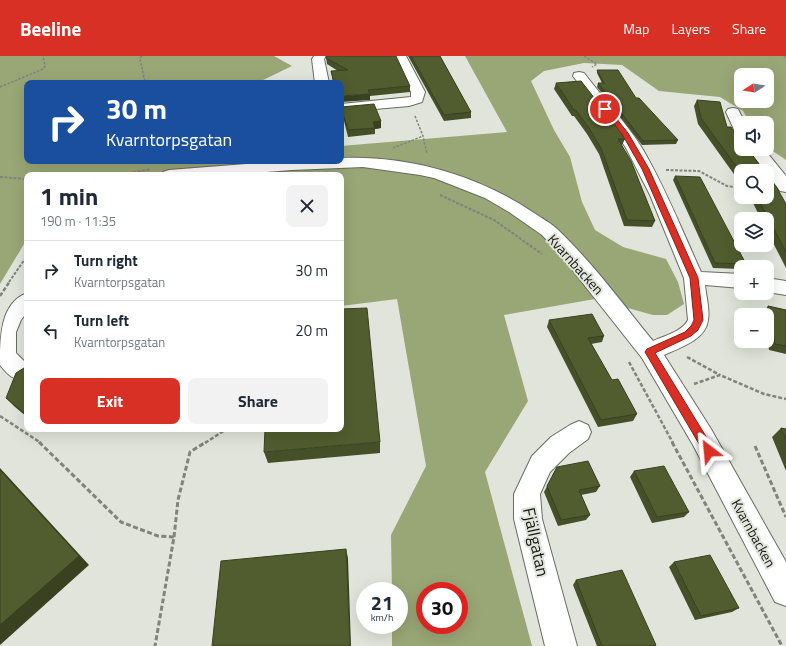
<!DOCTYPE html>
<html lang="en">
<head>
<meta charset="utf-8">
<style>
	body { margin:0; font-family:"Titillium Web",sans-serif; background:#f2f2f3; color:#1f2937; height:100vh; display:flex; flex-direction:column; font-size:15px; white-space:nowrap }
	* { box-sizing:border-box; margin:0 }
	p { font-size:13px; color:#747a83 }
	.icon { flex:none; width:22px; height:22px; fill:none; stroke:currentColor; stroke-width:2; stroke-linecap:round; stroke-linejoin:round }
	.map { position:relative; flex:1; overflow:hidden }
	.sheet { position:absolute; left:24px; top:116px; width:320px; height:260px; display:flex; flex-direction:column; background:#fff; border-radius:8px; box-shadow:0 4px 16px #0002 }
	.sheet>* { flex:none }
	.guide { position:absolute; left:24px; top:24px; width:320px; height:84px; border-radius:8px; box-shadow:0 4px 16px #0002; background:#1a4fa0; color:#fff; overflow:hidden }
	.needle { width:26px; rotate:258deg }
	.buttons { position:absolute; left:734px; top:12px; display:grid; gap:8px }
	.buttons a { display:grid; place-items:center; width:40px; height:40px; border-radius:8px; background:#fff; box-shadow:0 4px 16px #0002; font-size:20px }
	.speed { position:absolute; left:356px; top:526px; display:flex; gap:8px; font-size:20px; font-weight:700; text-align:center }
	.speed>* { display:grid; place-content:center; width:52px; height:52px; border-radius:50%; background:#fff; box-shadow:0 4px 16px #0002; line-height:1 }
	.speed small { font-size:10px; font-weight:400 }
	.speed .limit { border:6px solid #d22; background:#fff; color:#111 }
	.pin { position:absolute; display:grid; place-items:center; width:34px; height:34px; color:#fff; margin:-17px; border:2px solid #fff; border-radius:50%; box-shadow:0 1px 4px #0007 }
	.me { position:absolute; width:44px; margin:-22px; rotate:331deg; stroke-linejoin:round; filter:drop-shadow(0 0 3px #0008) }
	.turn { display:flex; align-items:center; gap:14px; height:84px; padding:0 16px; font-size:18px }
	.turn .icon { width:52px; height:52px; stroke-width:2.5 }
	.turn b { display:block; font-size:28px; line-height:34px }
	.round { display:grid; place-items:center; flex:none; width:42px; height:42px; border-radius:8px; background:#f2f2f3 }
	.overview { display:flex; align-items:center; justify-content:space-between; height:68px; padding:0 16px }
	h1 { font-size:24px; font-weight:700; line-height:30px }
	.primary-button { display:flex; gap:8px; margin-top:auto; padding:8px 16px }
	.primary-button a { flex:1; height:46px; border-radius:8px; background:#d93025; color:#fff; font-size:16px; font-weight:700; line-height:46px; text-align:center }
	.primary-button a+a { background:#f2f2f3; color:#1f2937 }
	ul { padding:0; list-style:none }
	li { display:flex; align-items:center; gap:12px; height:60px; padding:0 16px; border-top:1px solid #e0e1e3 }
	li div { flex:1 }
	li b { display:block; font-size:15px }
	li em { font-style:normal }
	header { display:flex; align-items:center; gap:24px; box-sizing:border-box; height:56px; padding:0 20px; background:#d93025; color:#fff }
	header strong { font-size:19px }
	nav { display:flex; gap:22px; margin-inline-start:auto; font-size:14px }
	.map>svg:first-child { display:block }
	.forest { fill:#99a675; fill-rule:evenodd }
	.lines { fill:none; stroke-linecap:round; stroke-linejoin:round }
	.minor-casing { stroke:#696c63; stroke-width:2 }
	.path-far3 { stroke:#81837c; stroke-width:1.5; stroke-dasharray:2.5 1.5; stroke-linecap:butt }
	.path-far2 { stroke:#81837c; stroke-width:2; stroke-dasharray:3 1.5; stroke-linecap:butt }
	.path-far1 { stroke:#81837c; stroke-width:2.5; stroke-dasharray:4 2; stroke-linecap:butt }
	.path { stroke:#81837c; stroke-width:3; stroke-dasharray:5 2.5; stroke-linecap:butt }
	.minor { fill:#fff; fill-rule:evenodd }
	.wall { fill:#465028 }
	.shaded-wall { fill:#394120 }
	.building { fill:#515d2e; stroke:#394120 }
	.route { fill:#d93025; stroke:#8d1f18 }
	.labels { text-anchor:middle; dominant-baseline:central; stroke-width:4; stroke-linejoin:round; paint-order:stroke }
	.street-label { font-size:14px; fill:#151612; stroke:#e1e4da }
	.near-street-label { font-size:17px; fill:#151612; stroke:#e1e4da }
</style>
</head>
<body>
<header>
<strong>Beeline</strong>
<nav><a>Map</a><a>Layers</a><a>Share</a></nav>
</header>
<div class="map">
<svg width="786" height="590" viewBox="0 0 786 590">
	<rect width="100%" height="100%" fill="#e1e4da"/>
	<path class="forest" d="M0,0H274L292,10L261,25V27H27V105H341V90L507,76L465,0H786V104L767,91V67H750L743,55L720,41L659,35L622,9L584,7L544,15L531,25L554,74L570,101L582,146L595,174L623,191L666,203L678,226L684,248L667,259H653L595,243L504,259L528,345L485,416L532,590H392V569H399V535H392L391,479L426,410L397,243L341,250V119H27V183L0,228ZM741,19H767V45H741ZM425,535H459V569H425Z"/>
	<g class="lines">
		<defs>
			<path id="minor" d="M314,0H326L324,3L329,27H315L312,3Z
				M394,0H406L425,36L422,46L409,50L341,56V48L411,41V36Z
				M579,16L584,17C603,42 625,65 642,92C665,131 682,174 701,216L741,218V232L705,229C706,240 710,253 708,264C706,284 679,292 664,299L711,373L786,506V550L775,546L693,389L642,302L559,197L542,179L509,156L485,142L434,122L420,119L363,111L292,114L228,119H161L163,116L169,114L283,105H341V102C408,99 478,119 534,157C541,162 549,166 556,172C592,206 622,247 653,285C664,280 683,275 688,264L684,222L650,139L626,92L616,76L573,20L574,17Z
				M733,52L738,53L745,67H741V79L736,78L726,56L728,53Z
				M748,93H764L786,120V136L780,135L767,117V115H765Z
				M767,222L786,225V239L767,236Z
				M27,237V256L21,264L16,276V297L27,308V322C14,326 8,319 0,309C0,282 0,247 27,237Z
				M579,365L588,369L591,376L588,383L569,397L550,416L540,438L542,463L577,590H545L514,463V438L532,400L551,381L570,369Z"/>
		</defs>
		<use href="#minor" class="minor-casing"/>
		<path class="path-far3" d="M142,0L140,2L145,27
			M584,0L597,8L592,11
			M784,0L786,2
			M0,31L43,13L45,10L43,0
			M415,60L423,80L427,98
			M393,92L423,80"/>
		<path class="path-far2" d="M666,114L699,115L727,130L741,132
			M120,119L151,113
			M0,121L27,123
			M440,139L494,164L542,198
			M9,226L27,200"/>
		<path class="path-far1" d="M0,240L10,225
			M687,301L720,319
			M629,306L673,387
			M694,328L720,319L764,338L786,343
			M0,360L41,387
			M205,387L225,374L232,373"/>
		<path class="path" d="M39,386L121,466L158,480L174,481L155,590
			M672,386L782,590
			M755,390L786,461
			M174,481L178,444L190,396L206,386"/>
		<use href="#minor" class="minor"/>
	</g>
	<path class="wall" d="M408,0H440L471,56V62L444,65Z
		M326,2L410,30V36L370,40V44L341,27H333L332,20L331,15H338L327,8Z
		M597,14L636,42L678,84L676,88L642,89L597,31L598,27H602L597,17Z
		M556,27L625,83L622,89L655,165L652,171L624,170L599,98L587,78L574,60H572L554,33Z
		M697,44L741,115V128L698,68L694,50Z
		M341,51L381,65V72L375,73V78L348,81L342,57Z
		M675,120L746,208L744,211H741V213L713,212L673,124Z
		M750,141H767L786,148V212L767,175V163H761Z
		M768,250L786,254V298L769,294L767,281V259H763V257Z
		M549,264L604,280L602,286L591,288L612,324L637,358L633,365L598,371L547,271Z
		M27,310V361L15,351L6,342Z
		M781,372L786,373V415L772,381Z
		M380,386V397L268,407L264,396Z
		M557,411L600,430L596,436L581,439L590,459L586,464L558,470L544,436Z
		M634,415L689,456L684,461L652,467L630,421Z
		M674,506L739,552L732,556L695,564L669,511Z
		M576,524L656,589L655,590H597L573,529Z"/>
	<path class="shaded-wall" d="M370,38V44L341,46V40Z
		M381,65V72L375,73L373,66Z
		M0,412L89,509L0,589Z
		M346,493L348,502L351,590H350Z"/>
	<path class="building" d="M326,0H396L410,30L368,34L370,38L341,40V27H334L331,15L348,14L326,2Z
		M411,0H440L471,56L444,59Z
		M597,14H618L636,42H639L678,84L643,85L598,27H604Z
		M581,25L617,71L625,83H618L631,105L655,165L627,164L601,92L589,72L576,54H574L556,27Z
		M697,44L720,46L727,71H731L741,88V93H748L764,115H741V117L701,62Z
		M374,48L381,65L373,66L375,72L348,74L341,51Z
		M767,119L777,132L786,148V196L757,141H767Z
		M675,120L700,121L746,208L715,207Z
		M768,250L786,254V290L775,288Z
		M367,252L380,386L264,396L265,373H341V253Z
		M592,258L604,280L588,282L612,324L618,323L637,358L601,364L549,264Z
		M27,310V355L23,356L6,342L16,317Z
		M781,372L786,373V384Z
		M588,405L600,430L579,434L590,459L561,464L547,430L557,411Z
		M664,410L689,456L657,461L634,415Z
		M0,414L79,500L0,569Z
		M346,493L350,590H212L221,505Z
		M710,499L739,552L701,560L674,506Z
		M622,514L656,589L652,590H602L576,524Z"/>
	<path class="route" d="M603,51H607L628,77L649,113L698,222L703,264L698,274L691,280L655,297L713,392L714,395L713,398L709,399L705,398L645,296L647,293L685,276L691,270L694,264L690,222L642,113L622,78L603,54Z"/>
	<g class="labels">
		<g class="street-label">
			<text transform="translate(576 208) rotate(48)">Kvarnbacken</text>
			<text transform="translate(754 477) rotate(61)">Kvarnbacken</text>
		</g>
		<g class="near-street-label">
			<text transform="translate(536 486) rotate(78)">Fjällgatan</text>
		</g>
	</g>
</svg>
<div class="buttons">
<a><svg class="needle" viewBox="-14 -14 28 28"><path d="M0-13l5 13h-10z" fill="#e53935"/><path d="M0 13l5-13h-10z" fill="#747a83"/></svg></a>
<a><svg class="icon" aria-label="sound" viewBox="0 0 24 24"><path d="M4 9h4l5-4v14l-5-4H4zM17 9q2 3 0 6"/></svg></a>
<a><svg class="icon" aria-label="search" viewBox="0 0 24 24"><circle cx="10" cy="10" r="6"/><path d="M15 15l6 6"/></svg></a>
<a><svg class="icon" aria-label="layers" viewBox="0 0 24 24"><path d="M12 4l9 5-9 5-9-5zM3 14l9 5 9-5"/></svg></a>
<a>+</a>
<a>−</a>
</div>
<div class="speed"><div>21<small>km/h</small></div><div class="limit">30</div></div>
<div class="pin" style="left:605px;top:53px;background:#d93025"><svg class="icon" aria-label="arrive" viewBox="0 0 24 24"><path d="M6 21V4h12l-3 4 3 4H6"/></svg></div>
<svg class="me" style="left:709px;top:395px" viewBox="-20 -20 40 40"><path d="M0-17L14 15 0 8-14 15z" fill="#d93025" stroke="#fff" stroke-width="4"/></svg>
<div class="guide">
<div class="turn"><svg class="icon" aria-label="right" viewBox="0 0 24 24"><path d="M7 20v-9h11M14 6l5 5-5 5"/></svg><div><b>30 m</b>Kvarntorpsgatan</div></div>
</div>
<section class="sheet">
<div class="overview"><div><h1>1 min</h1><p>190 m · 11:35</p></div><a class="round"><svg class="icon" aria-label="close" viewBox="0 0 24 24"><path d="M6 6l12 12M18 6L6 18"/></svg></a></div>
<ul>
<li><svg class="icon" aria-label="right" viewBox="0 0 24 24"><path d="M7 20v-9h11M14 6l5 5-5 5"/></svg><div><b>Turn right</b><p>Kvarntorpsgatan</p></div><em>30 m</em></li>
<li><svg class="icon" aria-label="left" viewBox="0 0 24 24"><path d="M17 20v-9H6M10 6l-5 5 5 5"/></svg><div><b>Turn left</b><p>Kvarntorpsgatan</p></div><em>20 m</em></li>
</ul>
<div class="primary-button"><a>Exit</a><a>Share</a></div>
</section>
</div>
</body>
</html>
